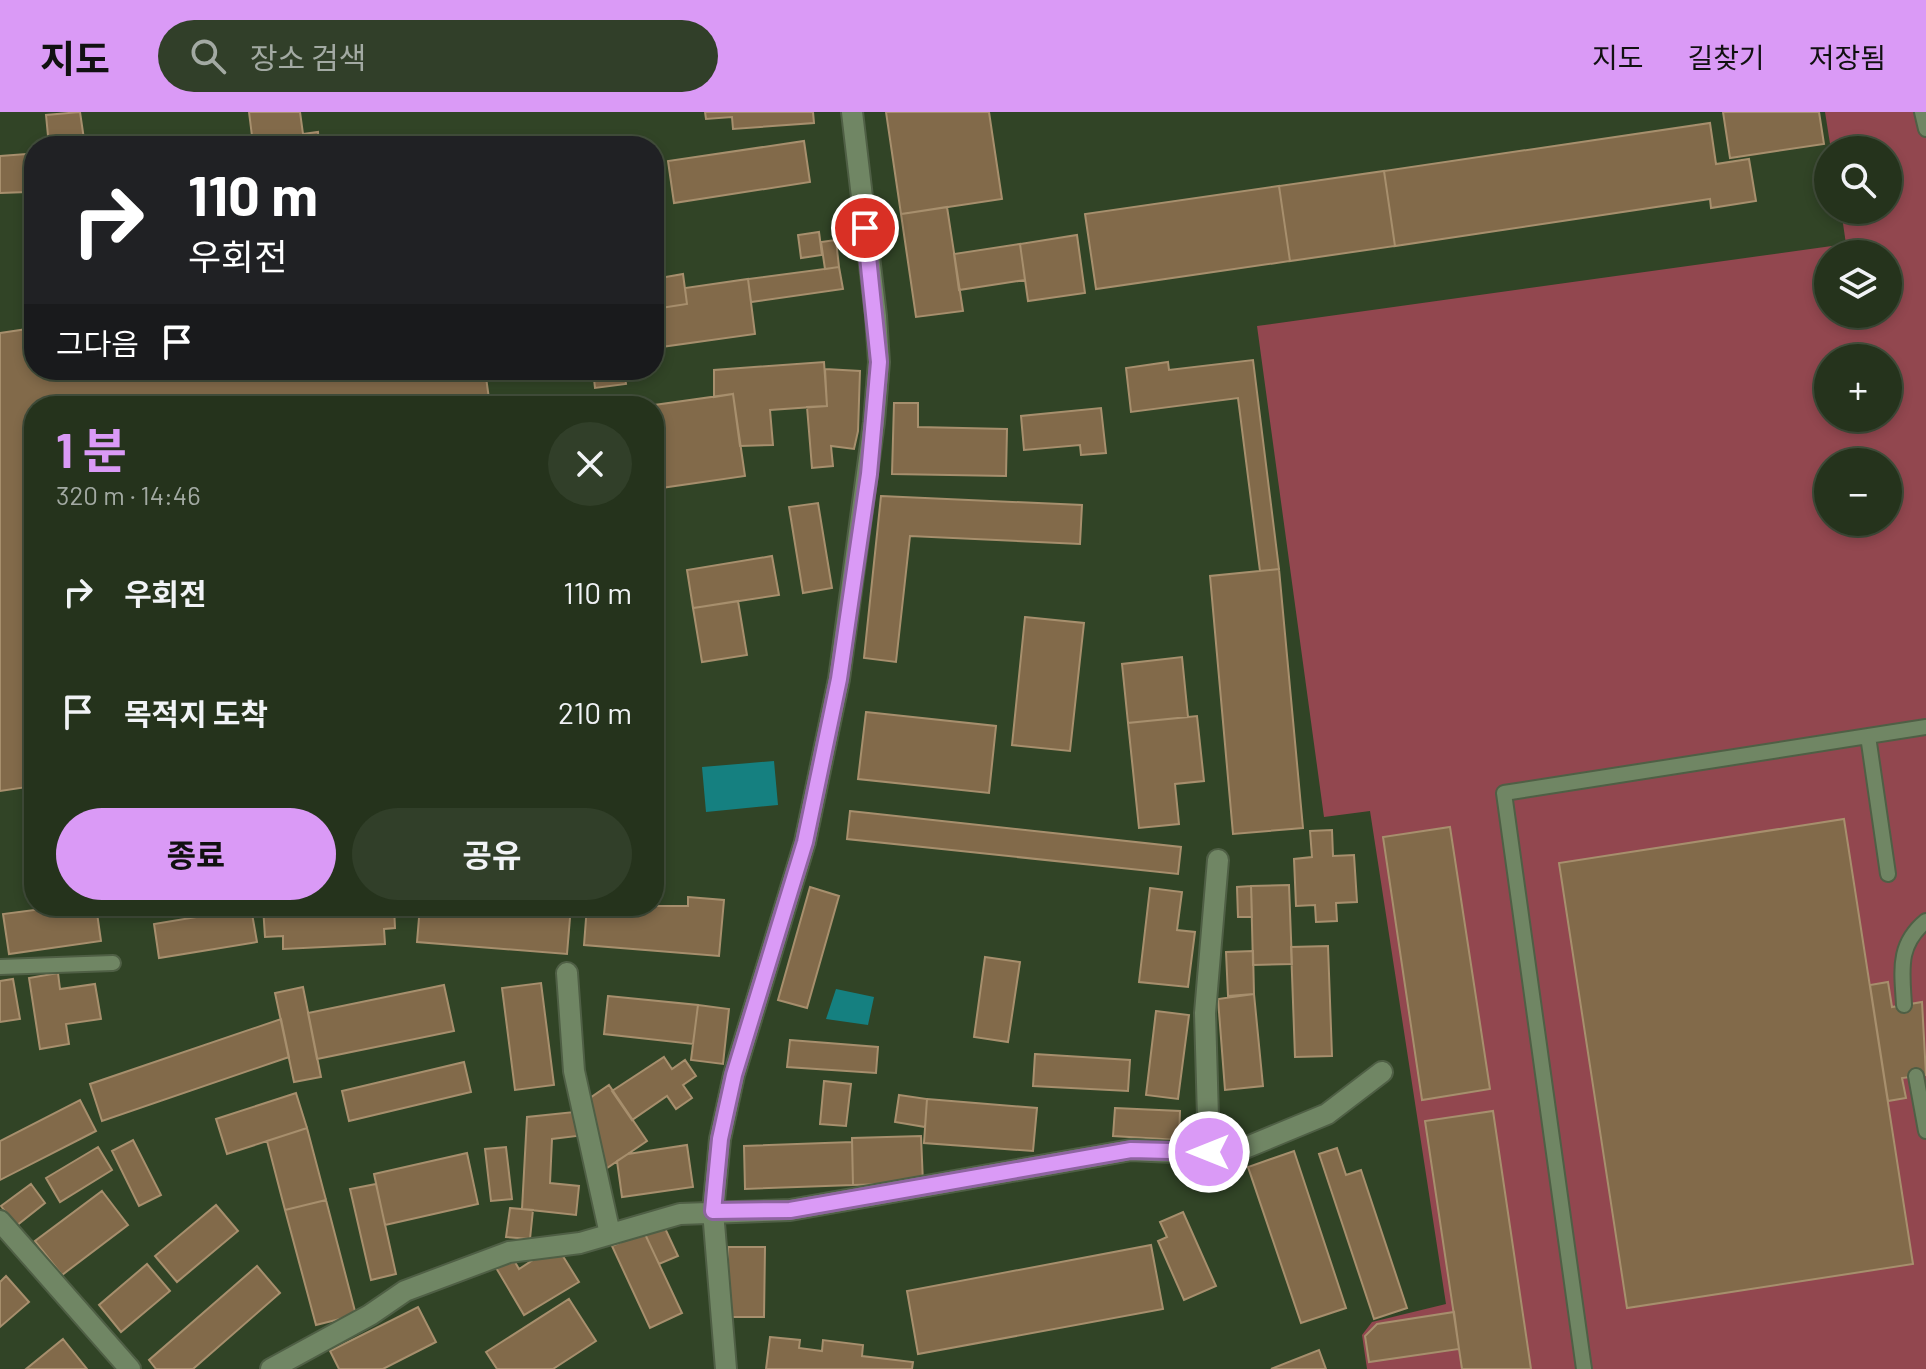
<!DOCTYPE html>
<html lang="ko">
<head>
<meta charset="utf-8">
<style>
	body { margin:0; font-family:Barlow,"Noto Sans KR",sans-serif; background:#313f29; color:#f1f3f6; height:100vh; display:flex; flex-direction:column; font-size:30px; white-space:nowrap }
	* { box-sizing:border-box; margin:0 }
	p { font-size:26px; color:#a3aaa3 }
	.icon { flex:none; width:44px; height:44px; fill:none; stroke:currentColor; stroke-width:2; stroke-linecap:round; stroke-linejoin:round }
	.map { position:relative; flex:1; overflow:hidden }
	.sheet { position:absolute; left:24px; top:284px; width:640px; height:520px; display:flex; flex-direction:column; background:#25331c; border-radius:32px; box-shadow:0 4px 12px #0003,0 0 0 2px #424e3b }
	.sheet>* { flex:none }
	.banner { position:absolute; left:24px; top:24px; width:640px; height:244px; border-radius:32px; box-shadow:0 4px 12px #0003,0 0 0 2px #424e3b; background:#202124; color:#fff; overflow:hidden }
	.buttons { position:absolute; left:1814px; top:24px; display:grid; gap:16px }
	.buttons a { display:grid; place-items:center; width:88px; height:88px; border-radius:50%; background:#25331c; box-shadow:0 4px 12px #0003,0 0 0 2px #424e3b; font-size:40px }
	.pin { position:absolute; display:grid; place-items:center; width:68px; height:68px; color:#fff; margin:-34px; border:4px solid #fff; border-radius:50%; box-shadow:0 2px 8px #0007 }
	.me { position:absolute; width:88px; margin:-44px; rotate:270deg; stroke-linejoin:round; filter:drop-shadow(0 0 6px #0008) }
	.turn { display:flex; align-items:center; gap:28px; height:168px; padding:0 32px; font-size:36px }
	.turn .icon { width:104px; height:104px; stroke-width:2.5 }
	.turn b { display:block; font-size:56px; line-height:68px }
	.then { display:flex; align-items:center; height:76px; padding:0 32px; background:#0003; gap:16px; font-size:30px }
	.round { display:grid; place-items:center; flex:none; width:84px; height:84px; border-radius:42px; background:#313f29 }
	.headline { display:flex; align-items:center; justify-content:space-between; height:136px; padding:0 32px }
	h1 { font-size:48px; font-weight:700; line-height:60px; color:#da9af6 }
	.button { display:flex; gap:16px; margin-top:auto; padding:16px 32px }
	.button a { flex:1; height:92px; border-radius:48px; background:#da9af6; color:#111; font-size:32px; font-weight:700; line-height:92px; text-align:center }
	.button a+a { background:#313f29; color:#f1f3f6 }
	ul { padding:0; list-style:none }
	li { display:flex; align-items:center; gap:24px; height:120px; padding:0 32px }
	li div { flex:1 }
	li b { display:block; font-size:30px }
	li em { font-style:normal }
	header { display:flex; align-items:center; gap:48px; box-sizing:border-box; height:112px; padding:0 40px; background:#da9af6; color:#111 }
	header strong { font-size:38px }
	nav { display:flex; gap:44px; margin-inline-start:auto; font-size:28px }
	.search { width:560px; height:72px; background:#313f29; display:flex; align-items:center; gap:20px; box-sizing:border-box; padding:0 28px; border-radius:44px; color:#a3aaa3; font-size:30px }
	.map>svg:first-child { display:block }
	.green { fill:#92474f; fill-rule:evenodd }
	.water { fill:#158080 }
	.building { fill:#826a4a; stroke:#a78f6d; stroke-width:2 }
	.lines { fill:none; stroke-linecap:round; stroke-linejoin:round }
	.service-casing { stroke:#4f5f45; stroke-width:18 }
	.minor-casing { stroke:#4f5f45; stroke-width:24 }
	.service { stroke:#708664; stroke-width:14 }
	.minor { stroke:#708664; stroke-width:20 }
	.route-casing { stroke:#8e64a0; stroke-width:20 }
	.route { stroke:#da9af6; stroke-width:14 }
</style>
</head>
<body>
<header>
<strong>지도</strong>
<div class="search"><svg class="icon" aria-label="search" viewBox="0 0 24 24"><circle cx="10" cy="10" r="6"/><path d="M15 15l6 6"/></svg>장소 검색</div>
<nav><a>지도</a><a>길찾기</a><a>저장됨</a></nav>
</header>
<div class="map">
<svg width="1926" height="1257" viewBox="0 0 1926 1257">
	<rect width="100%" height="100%" fill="#314426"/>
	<path class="green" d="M1825,0H1926V1257H1367L1362,1223L1372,1210L1446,1192L1370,699L1324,705L1257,214L1846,132L1841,98H1888V38H1831ZM1828,142H1888V202H1828ZM1828,246H1888V306H1828ZM1828,350H1888V410H1828Z"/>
	<path class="water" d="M774,649L778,693L706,700L702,655Z
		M836,877L874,885L868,913L826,907Z"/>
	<path class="building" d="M80,0L85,34H49L46,3Z
		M249,0H300L303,22L318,20L319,34H233L232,26L252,24Z
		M705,0H813L814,11L733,17L732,5L706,7Z
		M886,0H989L1002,87L901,102Z
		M1723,0H1819L1824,32L1730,46Z
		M1710,11L1716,52L1749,47L1756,89L1711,96L1710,87L1395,134L1384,59Z
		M804,29L810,70L674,91L668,49Z
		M26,42L27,80L0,81V44Z
		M1384,59L1395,134L1290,149L1279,74Z
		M1279,74L1290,149L1096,177L1085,102Z
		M947,95L963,199L916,205L901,102Z
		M819,120L822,143L801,146L798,123Z
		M1077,123L1085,181L1028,189L1020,132Z
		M836,128L839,155L825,157L821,130Z
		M1020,132L1025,168L959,178L954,142Z
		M839,155L843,177L751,190L748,167Z
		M683,162L687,192L654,197V167Z
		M748,167L755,222L654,236V197L687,192L685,176Z
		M34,216V258H485L490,294H34V674L0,679V221Z
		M1253,248L1279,457L1260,459L1238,286L1131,300L1126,256L1168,250L1169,258Z
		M824,250L827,294L770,298L773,333L740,334L733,282L714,285V258Z
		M825,257L860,259L858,319L854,337L831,334L833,354L812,356L807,295L827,294Z
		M593,258H624L626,272L595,276Z
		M733,282L745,364L654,377V294H647Z
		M894,291H918V315L1007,317L1006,364L892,362Z
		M1101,296L1106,341L1081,343L1080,333L1024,338L1021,304Z
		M881,384L1082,393L1080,432L910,424L896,550L864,546Z
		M818,391L832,476L803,481L789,395Z
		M772,444L779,483L693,496L687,458Z
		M1279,457L1303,716L1233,722L1210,464Z
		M738,489L747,543L702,550L693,496Z
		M1025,505L1084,511L1070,639L1012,633Z
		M654,506L661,579L654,580Z
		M1182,545L1188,605L1128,611L1122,552Z
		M866,600L996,614L989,681L858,667Z
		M1197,604L1204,669L1175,672L1179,712L1139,716L1128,611Z
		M850,699L1181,735L1178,762L847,727Z
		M1844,707L1913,1152L1627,1196L1559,751Z
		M1450,715L1490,977L1422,988L1383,725Z
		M1332,718L1333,744L1354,743L1357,790L1336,791L1337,809L1316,810L1315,793L1296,794L1294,747L1312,745L1310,719Z
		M1289,773L1292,852L1253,853L1251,774Z
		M1251,774L1252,805H1238L1237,775Z
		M810,775L839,784L807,896L778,888Z
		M1150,776L1182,780L1177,818L1195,820L1188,875L1139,870Z
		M688,785L724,788L719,844L584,833L587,794H688Z
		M65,794H96L101,829L9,842L3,802Z
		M263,794H394L395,816L384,817L385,832L283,837V824L265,825Z
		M420,794H571L567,842L417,830Z
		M251,796L257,830L159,846L154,812Z
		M1328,834L1332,944L1295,945L1291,835Z
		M1253,839L1254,882L1228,884L1226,840Z
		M985,845L1020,850L1008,930L974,925Z
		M58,861L60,877L95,872L101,907L66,912L69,932L40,937L29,866Z
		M13,867L20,907L0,910V869Z
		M1888,870L1892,895L1922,890L1926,963L1902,966L1906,986L1888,989L1870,873Z
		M541,871L554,973L515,978L502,876Z
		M444,873L454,919L317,947L308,901Z
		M303,875L321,965L294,970L275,881Z
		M1254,882L1263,974L1225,978L1218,887Z
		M608,884L698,893L693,932L604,922Z
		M698,893L729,897L723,952L691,948Z
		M1156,899L1189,903L1178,987L1146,983Z
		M281,907L289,945L102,1009L90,972Z
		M790,928L878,935L876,961L787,955Z
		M1035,942L1130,948L1128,979L1033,974Z
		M664,945L672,957L685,948L696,964L683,973L692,986L676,997L667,984L632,1008L612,979Z
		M464,950L471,980L349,1009L342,979Z
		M824,969L851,972L846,1014L820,1012Z
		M609,973L647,1029L604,1058L587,988Z
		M296,981L307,1016L227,1042L216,1007Z
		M899,983L927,987L925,1015L895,1010Z
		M927,987L1037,996L1033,1039L924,1031Z
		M80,988L96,1019L0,1068V1029Z
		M1115,996L1180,999L1179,1028L1113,1024Z
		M1493,999L1531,1257H1462L1425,1009Z
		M574,1000L577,1024L552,1027L550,1071L579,1074L576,1103L522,1097L527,1005Z
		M307,1016L326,1088L285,1098L267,1029Z
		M921,1024L923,1071L853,1073L852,1026Z
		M133,1028L161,1083L139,1094L112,1039Z
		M852,1030L853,1073L745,1077L744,1034Z
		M687,1033L693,1075L622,1085L617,1049L628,1042Z
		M98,1035L112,1058L60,1090L46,1066Z
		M506,1035L512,1087L491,1089L485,1037Z
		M1337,1036L1346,1063L1361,1058L1407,1196L1374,1207L1319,1042Z
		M1294,1039L1346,1196L1301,1211L1248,1055Z
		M467,1041L478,1092L385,1113L374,1062Z
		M31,1072L45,1091L16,1114L1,1094Z
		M376,1072L396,1162L371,1168L350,1077Z
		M102,1079L128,1113L62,1163L35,1129Z
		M326,1088L356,1203L316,1213L285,1098Z
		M216,1093L238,1119L177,1170L155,1144Z
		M510,1096L533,1098L530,1127L506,1125Z
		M1183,1100L1216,1174L1184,1188L1158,1129L1167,1125L1160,1110Z
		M663,1112L678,1144L659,1152L644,1120Z
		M644,1120L682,1201L650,1216L612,1134Z
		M1151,1133L1163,1197L918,1242L907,1179Z
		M728,1135H765L764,1205H728Z
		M561,1141L579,1170L524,1203L495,1154L515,1150L519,1157L536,1146Z
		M147,1152L170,1179L121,1220L99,1193Z
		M257,1154L280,1181L193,1257H156L149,1248Z
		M6,1164L29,1190L0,1215V1170Z
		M569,1187L596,1229L553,1257H497L486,1240Z
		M418,1195L436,1230L383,1257H339L330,1239Z
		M1454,1200L1459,1237L1369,1250L1365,1224L1377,1212Z
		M770,1225L800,1228L799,1236L822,1239L823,1228L863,1233L862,1244L913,1250L912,1257H766Z
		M63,1227L87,1257H26Z
		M1319,1238L1326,1257H1271Z"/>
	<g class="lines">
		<defs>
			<path id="service" d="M1922,0L1926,17
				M1868,624L1888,762
				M0,855L113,851
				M1904,893C1902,858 1897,833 1926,809
				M1916,964L1926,1019
				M1584,1257L1504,681L1926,615"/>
			<path id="minor" d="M567,861L574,959L610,1122
				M1209,1040L1205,901L1218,748
				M0,1109L130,1257
				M271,1257L370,1203L405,1179L509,1140L580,1131L680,1102L790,1098L1131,1038L1193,1041L1245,1036L1327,1002L1382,960
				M726,1257L713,1099L720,1027L734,963L805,730L839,567L874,310L879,250L876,204L852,0"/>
		</defs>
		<use href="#service" class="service-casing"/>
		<use href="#minor" class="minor-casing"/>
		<use href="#service" class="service"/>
		<use href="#minor" class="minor"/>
	</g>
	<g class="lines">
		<defs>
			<path id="route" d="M865,116L879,250L869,362L839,567L805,730L734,963L720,1027L713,1099L790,1098L1131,1038L1209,1040"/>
		</defs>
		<use href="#route" class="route-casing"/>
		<use href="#route" class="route"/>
	</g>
</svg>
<div class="buttons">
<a><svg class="icon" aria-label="search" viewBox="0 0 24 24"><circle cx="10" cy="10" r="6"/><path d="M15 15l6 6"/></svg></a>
<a><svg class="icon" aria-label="layers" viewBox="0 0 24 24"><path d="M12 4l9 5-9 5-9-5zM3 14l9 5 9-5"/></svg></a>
<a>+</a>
<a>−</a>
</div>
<div class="pin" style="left:865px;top:116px;background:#d93025"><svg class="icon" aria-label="arrive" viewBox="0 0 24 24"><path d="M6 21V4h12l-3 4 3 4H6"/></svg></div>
<svg class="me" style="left:1209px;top:1040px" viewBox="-20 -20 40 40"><circle r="17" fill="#da9af6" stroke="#fff" stroke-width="3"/><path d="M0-11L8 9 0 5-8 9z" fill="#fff"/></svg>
<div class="banner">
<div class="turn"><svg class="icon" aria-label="right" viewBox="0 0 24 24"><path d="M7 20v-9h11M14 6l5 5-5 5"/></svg><div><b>110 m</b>우회전</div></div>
<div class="then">그다음<svg class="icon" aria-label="arrive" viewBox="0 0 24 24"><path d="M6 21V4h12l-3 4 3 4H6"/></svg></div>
</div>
<section class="sheet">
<div class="headline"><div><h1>1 분</h1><p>320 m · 14:46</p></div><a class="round"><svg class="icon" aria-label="close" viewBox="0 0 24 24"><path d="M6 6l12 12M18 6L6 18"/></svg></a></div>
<ul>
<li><svg class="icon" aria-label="right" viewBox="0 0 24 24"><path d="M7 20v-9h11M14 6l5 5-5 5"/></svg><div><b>우회전</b></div><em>110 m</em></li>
<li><svg class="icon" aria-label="arrive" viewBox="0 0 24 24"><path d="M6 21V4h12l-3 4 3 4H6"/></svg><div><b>목적지 도착</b></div><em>210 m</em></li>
</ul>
<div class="button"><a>종료</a><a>공유</a></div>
</section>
</div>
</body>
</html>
